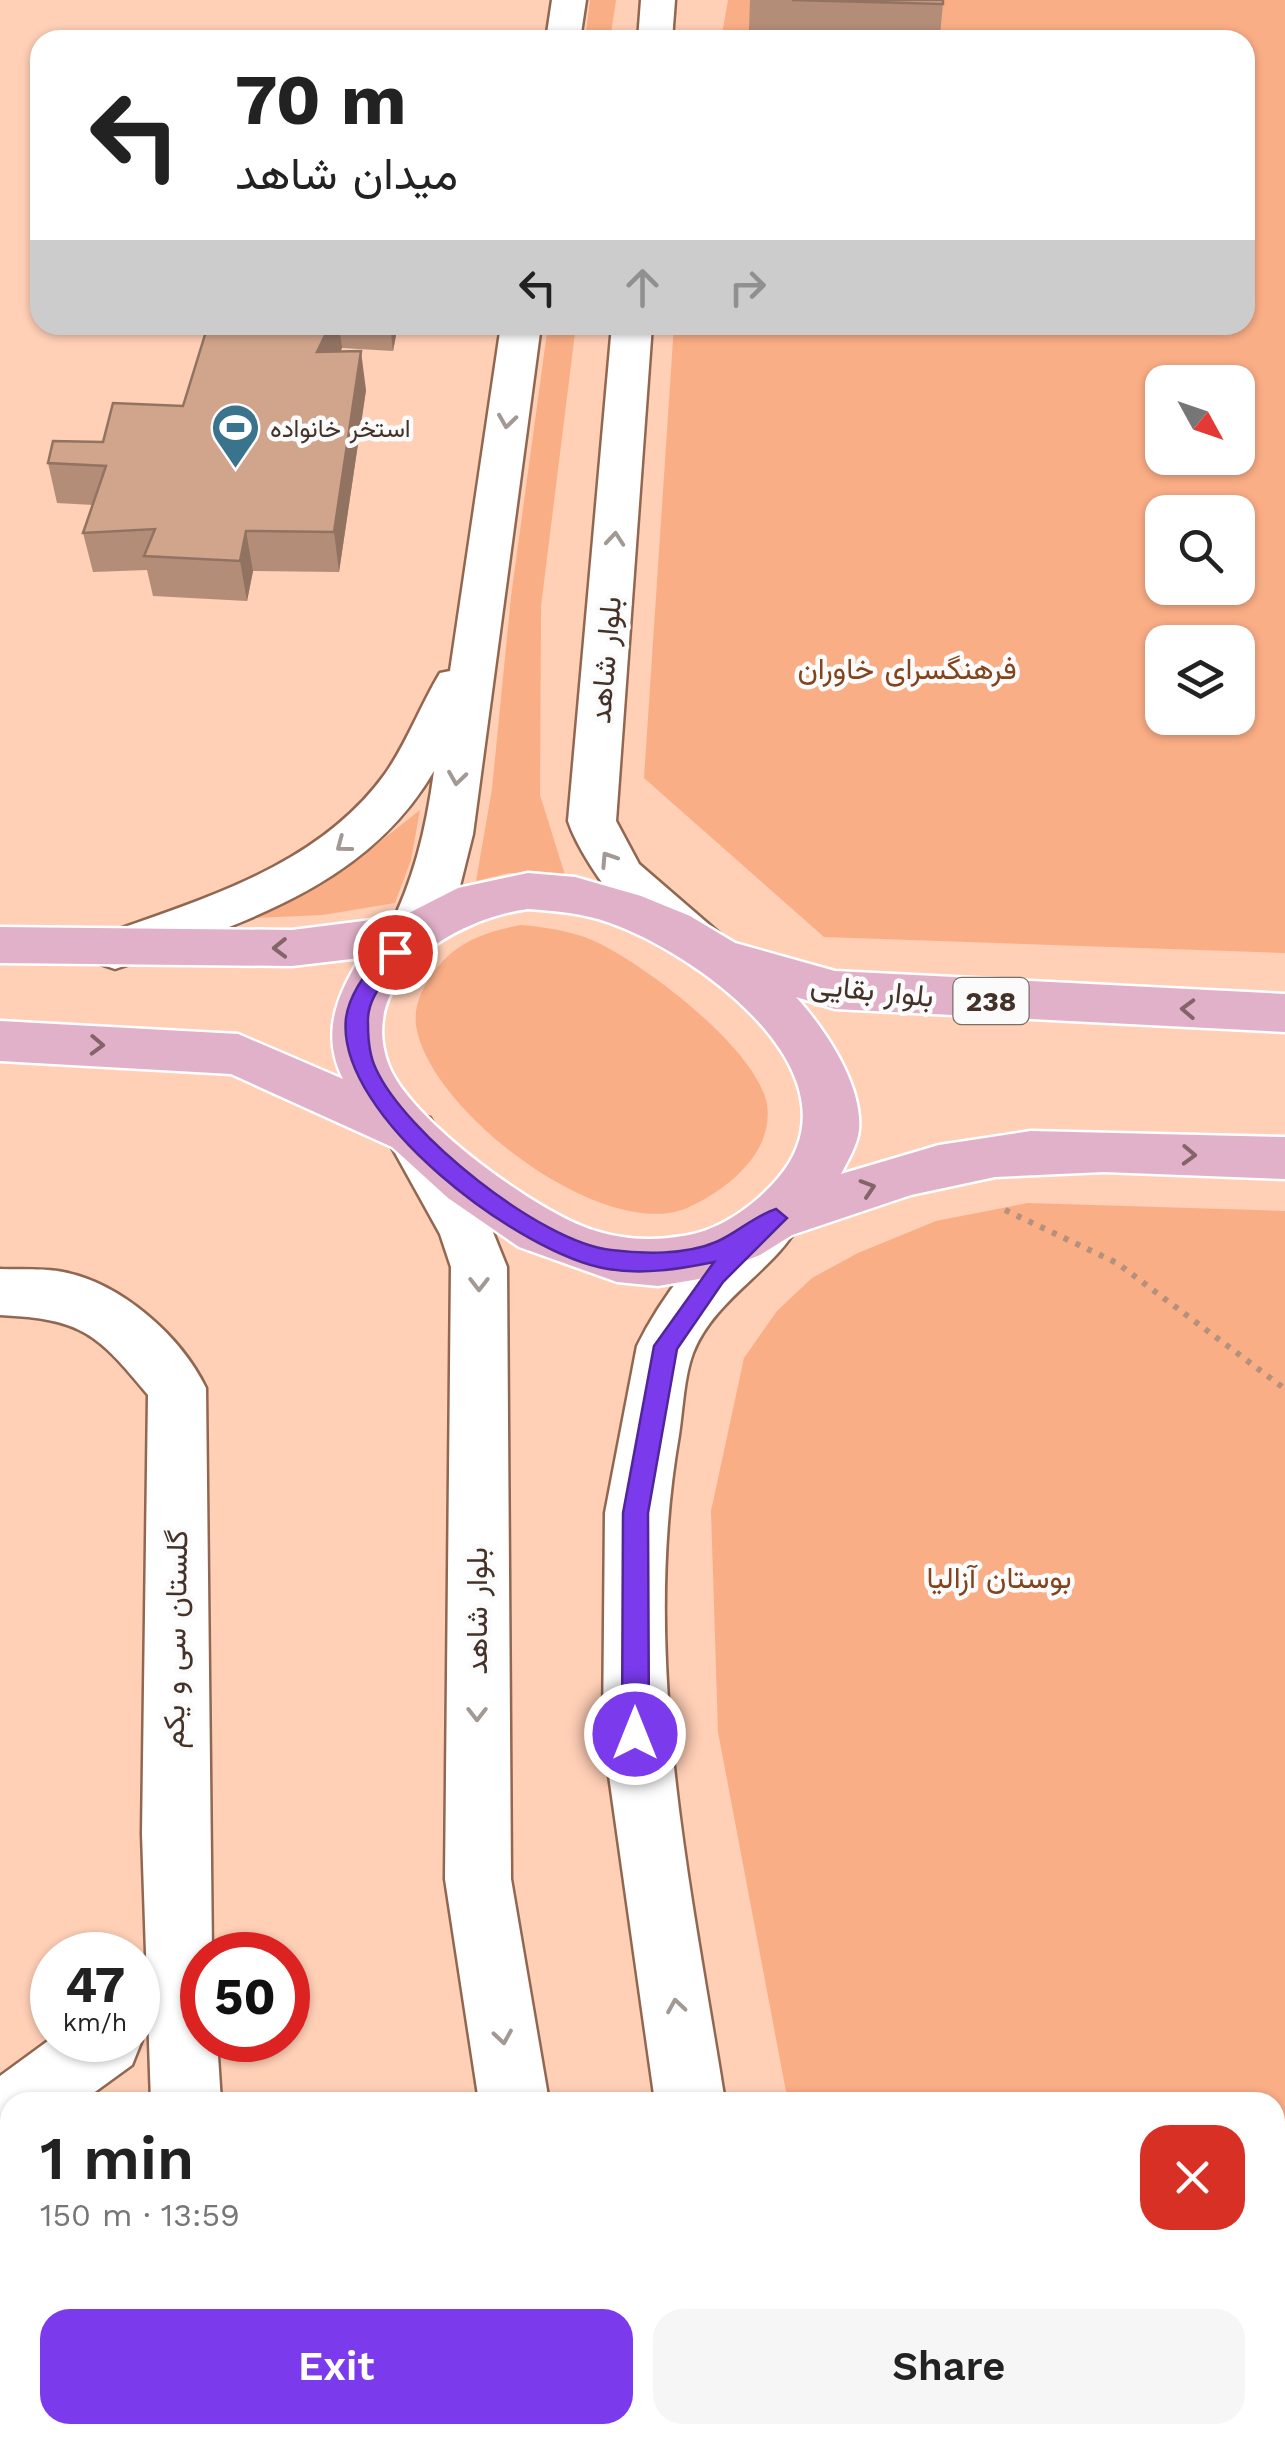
<!DOCTYPE html>
<html lang="en">
<head>
<meta charset="utf-8">
<style>
	body { margin:0; font-family:"Work Sans",Vazirmatn,sans-serif; background:#f6f6f6; color:#222; height:100vh; display:flex; flex-direction:column; font-size:38px; white-space:nowrap }
	* { box-sizing:border-box; margin:0 }
	p { font-size:32px; color:#767676 }
	.icon { flex:none; width:55px; height:55px; fill:none; stroke:currentColor; stroke-width:2; stroke-linecap:round; stroke-linejoin:round }
	.map { position:relative; flex:1; overflow:hidden }
	.drawer { position:absolute; left:0px; top:2092px; width:1285px; height:352px; display:flex; flex-direction:column; background:#fff; border-radius:30px 30px 0 0; box-shadow:0 2px 8px #0004 }
	.drawer>* { flex:none }
	.banner { position:absolute; left:30px; top:30px; width:1225px; height:305px; border-radius:30px; box-shadow:0 2px 8px #0004; background:#fff; color:#222; overflow:hidden }
	.needle { width:65px; rotate:130deg }
	.tools { position:absolute; left:1145px; top:365px; display:grid; gap:20px }
	.tools a { display:grid; place-items:center; width:110px; height:110px; border-radius:20px; background:#fff; box-shadow:0 2px 8px #0004; font-size:50px }
	.speed { position:absolute; left:30px; top:1932px; display:flex; gap:20px; font-size:50px; font-weight:700; text-align:center }
	.speed>* { display:grid; place-content:center; width:130px; height:130px; border-radius:50%; background:#fff; box-shadow:0 2px 8px #0004; line-height:1 }
	.speed small { font-size:25px; font-weight:400 }
	.speed .limit { border:15px solid #d22; background:#fff; color:#111 }
	.pin { position:absolute; display:grid; place-items:center; width:85px; height:85px; color:#fff; margin:-42px; border:5px solid #fff; border-radius:50%; box-shadow:0 2px 10px #0007 }
	.me { position:absolute; width:110px; margin:-55px; rotate:0deg; stroke-linejoin:round; filter:drop-shadow(0 0 8px #0008) }
	.turn { display:flex; align-items:center; gap:35px; height:210px; padding:0 40px; font-size:45px }
	.turn .icon { width:130px; height:130px; stroke-width:2.5 }
	.turn b { display:block; font-size:70px; line-height:85px }
	.lanes { display:flex; align-items:center; height:95px; padding:0 40px; background:#0003; justify-content:center; gap:50px; direction:ltr }
	.lanes .off { opacity:.35 }
	.round { display:grid; place-items:center; flex:none; width:105px; height:105px; border-radius:30px; background:#f6f6f6 }
	.summary { display:flex; align-items:center; justify-content:space-between; height:170px; padding:0 40px }
	h1 { font-size:60px; font-weight:600; line-height:75px }
	.primary-button { display:flex; gap:20px; margin-top:auto; padding:20px 40px }
	.primary-button a { flex:1; height:115px; border-radius:30px; background:#7c3aed; color:#fff; font-size:40px; font-weight:600; line-height:115px; text-align:center }
	.primary-button a+a { background:#f6f6f6; color:#222 }
	.map>svg:first-child { display:block }
	.green { fill:#faae86; fill-rule:evenodd }
	.lines { fill:none; stroke-linecap:round; stroke-linejoin:round }
	.street-casing { stroke:#916751; stroke-width:5 }
	.secondary-casing { stroke:#916751; stroke-width:5 }
	.primary-casing { stroke:#fff; stroke-width:5 }
	.path { stroke:#b4907d; stroke-width:6; stroke-dasharray:5 8; stroke-linecap:butt }
	.street { fill:#fff; fill-rule:evenodd }
	.secondary { fill:#fff; fill-rule:evenodd }
	.primary { fill:#e1b1c9; fill-rule:evenodd }
	.wall { fill:#b48d78 }
	.shaded-wall { fill:#927362 }
	.building { fill:#d1a48c; stroke:#927362; stroke-width:2.5 }
	.oneway { stroke:#a29894 }
	.oneway2 { stroke:#836568 }
	.route { fill:#7c3aed; stroke:#51269a; stroke-width:2.5 }
	.labels { text-anchor:middle; dominant-baseline:central; stroke-width:9; stroke-linejoin:round; paint-order:stroke }
	.far-poi-label { font-size:25px; fill:#443228; stroke:#fbfbfb; text-anchor:start }
	.shield { fill:#fbfbfb; stroke:#7b6e67; stroke-width:2.5 }
	.shield-label { font-size:28px; font-weight:bold; fill:#443228 }
	.street-label { font-size:30px; fill:#443228; stroke:#fbfbfb }
	.park-label { font-size:30px; fill:#83431c; stroke:#fbfbfb }
</style>
</head>
<body>
<div class="map">
<svg width="1285" height="2443" viewBox="0 0 1285 2443">
	<rect width="100%" height="100%" fill="#ffcfb6"/>
	<path class="green" d="M590,0H616L610,40H585Z
		M728,0H1285V953L824,937L644,778L674,325H1245V40H721ZM1162,382H1238V458H1162ZM1162,512H1238V588H1162ZM1162,642H1238V718H1162Z
		M548,325H576L541,606L540,795L565,875L509,873L476,881L492,789L511,597Z
		M420,810L411,860L395,903L323,915L251,918L344,870Z
		M521,925C543,927 566,930 587,938C638,958 758,1049 767,1105C774,1152 728,1189 689,1207C605,1246 427,1109 416,1025C414,1006 421,990 432,975C453,943 484,932 521,925Z
		M1028,1203L1285,1211V2347L1275,2359V2102H788L718,1732L711,1511L744,1358L777,1311L812,1278L858,1253L936,1221Z
		M909,2435H1209L1202,2443H913Z"/>
	<g class="lines">
		<defs>
			<path id="street" d="M0,1269C20,1270 43,1268 63,1272C121,1283 181,1336 206,1388L212,1955H202V2040H217L221,2102H151L142,1834L148,1395C97,1333 82,1319 0,1315Z
				M138,2030L142,2040L132,2065L81,2102H10V2132L0,2127V2076L52,2038L138,2040Z
				M180,2435H256L257,2443H181Z"/>
			<path id="secondary" d="M552,0H586L580,40H546Z
				M641,0H675L672,40H638Z
				M501,325H541L473,834L460,886L430,946L412,951L394,946L387,933C414,880 426,830 434,771C368,884 249,920 133,963L115,969L97,963L90,950L97,937C201,899 317,868 385,774C407,743 420,706 440,673L450,671Z
				M612,325H652L616,821L639,864L720,934L727,947L720,960C663,977 584,869 568,821Z
				M411,1112L430,1118L486,1215L507,1267L511,1879L549,2102H479L445,1879L451,1267L440,1234L384,1133L392,1118Z
				M775,1197L794,1203L802,1219C777,1270 715,1297 693,1353C684,1377 683,1409 679,1435C640,1658 690,1881 725,2102H655L603,1733L605,1513L637,1346C662,1295 720,1215 775,1197Z
				M538,2435H614L617,2443H541Z
				M751,2435H827L829,2443H753Z"/>
			<path id="primary" d="M528,873L575,877L641,896L690,916L735,943L835,971L1285,994V1032L835,1009L796,997C825,1029 863,1085 859,1130C857,1146 848,1160 841,1174L939,1145L1031,1131L1285,1137V1179L1104,1172L995,1177L911,1195L792,1235L760,1255L699,1279L658,1286L617,1282L519,1247L448,1198L392,1147L231,1074L0,1061V1021L238,1034L343,1079C321,1035 336,997 360,958L292,966L0,963V927L292,930L403,916L458,888ZM528,909C556,911 583,913 610,923C698,954 866,1075 778,1178C755,1205 720,1231 683,1236C653,1241 623,1240 593,1230C538,1213 411,1121 389,1066C355,978 455,919 528,909Z"/>
		</defs>
		<use href="#street" class="street-casing"/>
		<use href="#secondary" class="secondary-casing"/>
		<use href="#primary" class="primary-casing"/>
		<path class="path" d="M1005,1210L1117,1263L1285,1389"/>
		<use href="#street" class="street"/>
		<use href="#secondary" class="secondary"/>
		<use href="#primary" class="primary"/>
	</g>
	<path class="wall" d="M750,0H943V4L940,35L749,30Z
		M208,325H398L393,351L342,348L340,351L366,390L339,572L253,571L247,601L153,596L147,570L93,572L83,533L93,505L57,503L48,463L103,442L183,406Z"/>
	<path class="shaded-wall" d="M330,325H339L342,348L323,392L317,352Z
		M390,325H398L393,351Z
		M361,351L366,390L339,572L334,532Z
		M246,531L253,571L247,601L240,561Z"/>
	<path class="building" d="M792,0H943V4Z
		M208,325H330L317,352L361,351L334,532L246,531L240,561L144,556L155,529L83,533L106,466L48,463L53,441L103,442L113,403L183,406Z"/>
	<defs><path id="oneway-chevron" d="M-2-3.5L2.5 0L-2 3.5" fill="none" stroke-width="1.6" stroke-linecap="round" stroke-linejoin="round" transform="scale(2.5)"/></defs>
	<g class="oneway">
		<use href="#oneway-chevron" transform="translate(507 421) rotate(98)"/>
		<use href="#oneway-chevron" transform="translate(615 539) rotate(-85)"/>
		<use href="#oneway-chevron" transform="translate(457 778) rotate(98)"/>
		<use href="#oneway-chevron" transform="translate(343 845) rotate(143)"/>
		<use href="#oneway-chevron" transform="translate(608 859) rotate(-123)"/>
		<use href="#oneway-chevron" transform="translate(479 1284) rotate(90)"/>
		<use href="#oneway-chevron" transform="translate(477 1714) rotate(90)"/>
		<use href="#oneway-chevron" transform="translate(676 2006) rotate(-99)"/>
		<use href="#oneway-chevron" transform="translate(503 2037) rotate(81)"/>
	</g>
	<g class="oneway2">
		<use href="#oneway-chevron" transform="translate(280 948) rotate(179)"/>
		<use href="#oneway-chevron" transform="translate(1188 1009) rotate(-178)"/>
		<use href="#oneway-chevron" transform="translate(97 1045) rotate(2)"/>
		<use href="#oneway-chevron" transform="translate(1189 1155) rotate(2)"/>
		<use href="#oneway-chevron" transform="translate(868 1188) rotate(-18)"/>
	</g>
	<path class="route" d="M395,944L405,952C391,975 366,995 368,1024C368,1037 370,1057 376,1069C405,1133 540,1242 611,1250C643,1254 686,1255 716,1242C737,1233 754,1216 776,1209L787,1218L723,1282L677,1349L648,1513L649,1734L645,1742L635,1746L626,1742L622,1734L623,1513L654,1346L714,1262C680,1269 643,1275 608,1269C521,1255 335,1116 346,1018C350,990 371,968 387,946Z"/>
	<defs>
		<symbol id="stadium-pin" viewBox="-11 -11 22 30"><path d="M0 17L-7.5 6A9.5 9.5 0 1 1 7.5 6Z" fill="#3a738c" stroke="#fbfbfb"/><path d="M0-5a6.5 5 0 1 0 0 10a6.5 5 0 1 0 0-10ZM-3.5-1.8h7v3.6h-7Z" fill="#fff"/></symbol>
	</defs>
	<g fill-rule="evenodd">
		<use href="#stadium-pin" x="208" y="400" width="55" height="75"/>
	</g>
	<g class="labels">
		<g class="far-poi-label">
			<text x="270" y="428">استخر خانواده</text>
		</g>
		<rect class="shield" x="953.5" y="978" width="75" height="46" rx="8"/>
		<g class="shield-label">
			<text x="991" y="1001">238</text>
		</g>
		<g class="street-label">
			<text transform="translate(605 660) rotate(-85)">بلوار شاهد</text>
			<text transform="translate(872 990) rotate(6)">بلوار بقایی</text>
			<text transform="translate(476 1611) rotate(-90)">بلوار شاهد</text>
			<text transform="translate(175 1639) rotate(-89)">گلستان سی و یکم</text>
		</g>
		<g class="park-label">
			<text x="907" y="668">فرهنگسرای خاوران</text>
			<text x="999" y="1577">بوستان آزالیا</text>
		</g>
	</g>
</svg>
<div class="tools">
<a><svg class="needle" viewBox="-14 -14 28 28"><path d="M0-13l5 13h-10z" fill="#e53935"/><path d="M0 13l5-13h-10z" fill="#767676"/></svg></a>
<a><svg class="icon" aria-label="search" viewBox="0 0 24 24"><circle cx="10" cy="10" r="6"/><path d="M15 15l6 6"/></svg></a>
<a><svg class="icon" aria-label="layers" viewBox="0 0 24 24"><path d="M12 4l9 5-9 5-9-5zM3 14l9 5 9-5"/></svg></a>
</div>
<div class="speed"><div>47<small>km/h</small></div><div class="limit">50</div></div>
<div class="pin" style="left:395px;top:952px;background:#d93025"><svg class="icon" aria-label="arrive" viewBox="0 0 24 24"><path d="M6 21V4h12l-3 4 3 4H6"/></svg></div>
<svg class="me" style="left:635px;top:1734px" viewBox="-20 -20 40 40"><circle r="17" fill="#7c3aed" stroke="#fff" stroke-width="3"/><path d="M0-11L8 9 0 5-8 9z" fill="#fff"/></svg>
<div class="banner">
<div class="turn"><svg class="icon" aria-label="left" viewBox="0 0 24 24"><path d="M17 20v-9H6M10 6l-5 5 5 5"/></svg><div><b>70 m</b>میدان شاهد</div></div>
<div class="lanes"><svg class="icon" aria-label="left" viewBox="0 0 24 24"><path d="M17 20v-9H6M10 6l-5 5 5 5"/></svg><svg class="icon off" aria-label="ahead" viewBox="0 0 24 24"><path d="M12 20V5M6 11l6-6 6 6"/></svg><svg class="icon off" aria-label="right" viewBox="0 0 24 24"><path d="M7 20v-9h11M14 6l5 5-5 5"/></svg></div>
</div>
<section class="drawer">
<div class="summary"><div><h1>1 min</h1><p>150 m · 13:59</p></div><a class="round" style="background:#d93025;color:#fff"><svg class="icon" aria-label="close" viewBox="0 0 24 24"><path d="M6 6l12 12M18 6L6 18"/></svg></a></div>
<div class="primary-button"><a>Exit</a><a>Share</a></div>
</section>
</div>
</body>
</html>
